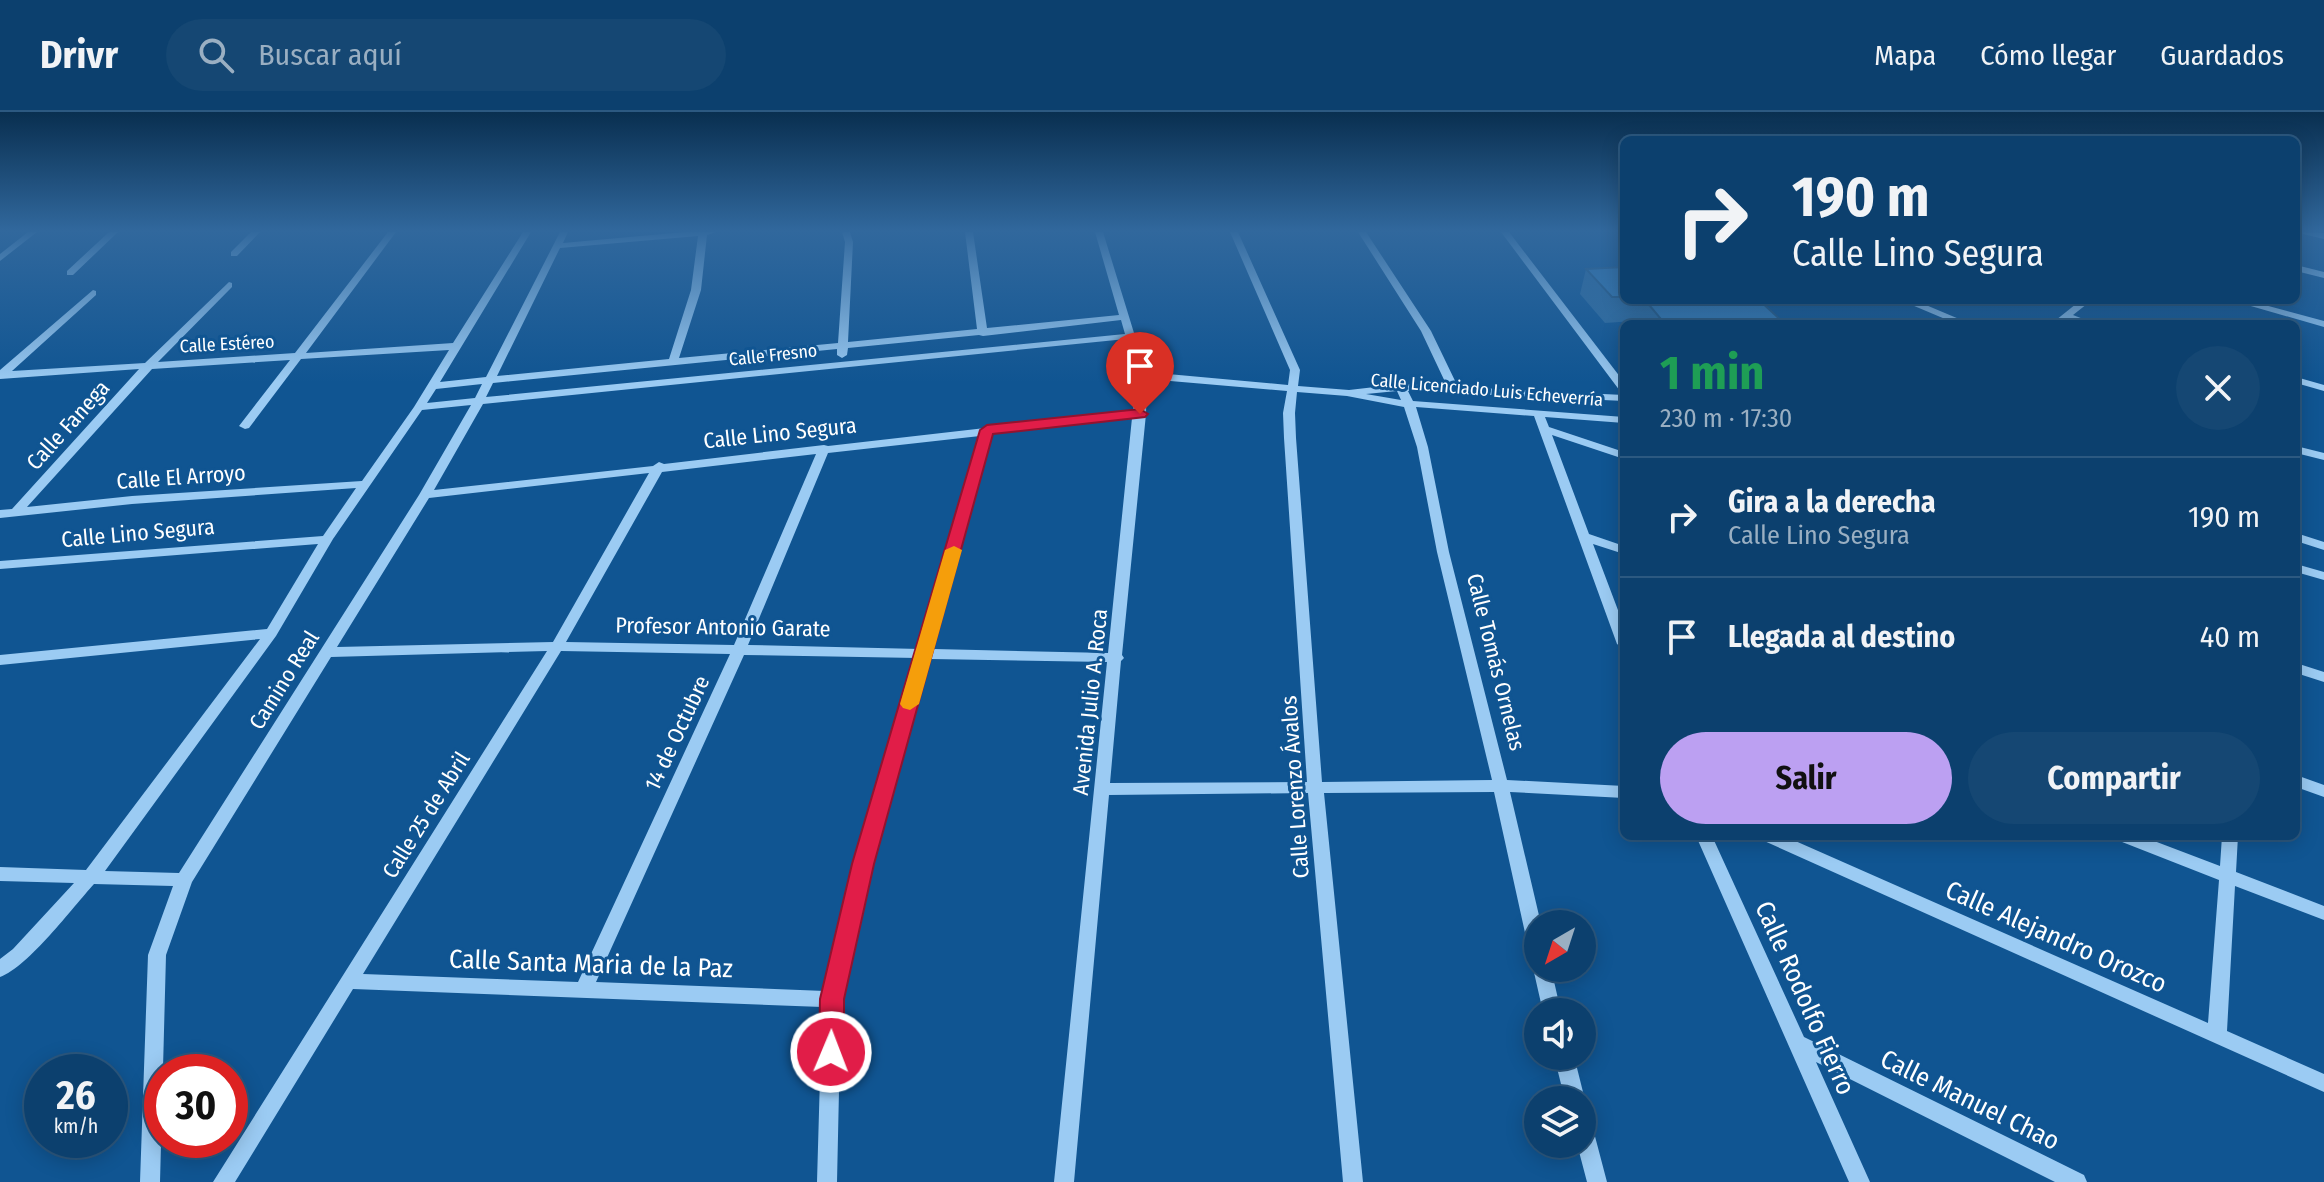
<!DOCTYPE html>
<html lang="es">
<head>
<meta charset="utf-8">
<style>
	body { margin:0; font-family:"Fira Sans Condensed",sans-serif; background:#154773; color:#f1f3f6; height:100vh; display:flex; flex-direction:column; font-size:30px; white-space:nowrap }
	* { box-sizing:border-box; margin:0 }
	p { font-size:26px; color:#9aafc2 }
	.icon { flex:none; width:44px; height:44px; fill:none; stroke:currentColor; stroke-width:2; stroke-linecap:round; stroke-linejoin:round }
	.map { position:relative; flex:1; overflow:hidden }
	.side { position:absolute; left:1620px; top:208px; width:680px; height:520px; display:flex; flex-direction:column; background:#0c406e; border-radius:12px; box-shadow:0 4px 20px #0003,0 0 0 2px #2c5981 }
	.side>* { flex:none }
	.top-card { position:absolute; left:1620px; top:24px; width:680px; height:168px; border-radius:12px; box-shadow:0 4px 20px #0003,0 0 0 2px #2c5981; background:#0c406e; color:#f1f3f6; overflow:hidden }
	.needle { width:52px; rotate:219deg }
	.fabs { position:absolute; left:1524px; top:798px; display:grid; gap:16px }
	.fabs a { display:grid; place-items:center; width:72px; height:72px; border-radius:50%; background:#0c406e; box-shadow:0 4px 20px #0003,0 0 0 2px #2c5981; font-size:40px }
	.speed { position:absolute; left:24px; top:942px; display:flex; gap:16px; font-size:40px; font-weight:700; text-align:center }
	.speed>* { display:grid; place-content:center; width:104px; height:104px; border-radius:50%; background:#0c406e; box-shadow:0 4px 20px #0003,0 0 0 2px #2c5981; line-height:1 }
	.speed small { font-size:20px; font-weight:400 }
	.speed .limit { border:12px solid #d22; background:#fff; color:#111 }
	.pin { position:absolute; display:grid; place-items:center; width:68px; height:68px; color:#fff; margin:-82px -34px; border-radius:50% 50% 50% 0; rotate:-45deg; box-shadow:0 0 8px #0007 }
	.pin .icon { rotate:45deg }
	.me { position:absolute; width:88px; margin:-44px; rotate:1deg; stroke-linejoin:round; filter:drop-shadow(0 0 6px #0008) }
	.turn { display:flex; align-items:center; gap:28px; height:168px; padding:0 40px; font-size:36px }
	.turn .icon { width:104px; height:104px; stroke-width:2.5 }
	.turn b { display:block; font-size:56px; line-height:68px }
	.round { display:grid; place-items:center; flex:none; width:84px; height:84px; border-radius:42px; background:#154773 }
	.head { display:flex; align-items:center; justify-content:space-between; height:136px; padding:0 40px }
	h1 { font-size:48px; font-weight:700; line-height:60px; color:#1e9e55 }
	.primary-button { display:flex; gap:16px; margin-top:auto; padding:16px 40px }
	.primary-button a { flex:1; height:92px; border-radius:48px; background:#bca0f2; color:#111; font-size:32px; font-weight:700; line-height:92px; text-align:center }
	.primary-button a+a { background:#154773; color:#f1f3f6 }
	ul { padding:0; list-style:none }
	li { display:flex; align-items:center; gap:24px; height:120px; padding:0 40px; border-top:2px solid #2c5981 }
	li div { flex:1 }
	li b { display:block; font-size:30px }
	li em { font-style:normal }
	header { display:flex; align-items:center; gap:48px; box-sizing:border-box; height:112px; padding:0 40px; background:#0c406e; border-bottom:2px solid #2c5981 }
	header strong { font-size:38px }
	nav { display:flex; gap:44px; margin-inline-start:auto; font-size:28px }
	.search { width:560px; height:72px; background:#154773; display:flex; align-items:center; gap:20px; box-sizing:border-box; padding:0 28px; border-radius:44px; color:#9aafc2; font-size:30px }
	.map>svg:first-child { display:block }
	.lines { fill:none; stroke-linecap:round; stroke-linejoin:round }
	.minor { fill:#9bcbf3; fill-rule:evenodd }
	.wall { fill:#306da0 }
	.building { fill:#387fba; stroke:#275982; stroke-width:2 }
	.route { fill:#e11d48; stroke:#92132f; stroke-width:2 }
	.slow { fill:#f59e0b }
	.labels { text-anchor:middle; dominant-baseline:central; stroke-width:6; stroke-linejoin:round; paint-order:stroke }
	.far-street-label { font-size:18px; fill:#fff; stroke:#105592 }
	.street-label { font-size:22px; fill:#fff; stroke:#105592 }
	.near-street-label { font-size:26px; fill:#fff; stroke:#105592 }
</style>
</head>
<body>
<header>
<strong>Drivr</strong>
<div class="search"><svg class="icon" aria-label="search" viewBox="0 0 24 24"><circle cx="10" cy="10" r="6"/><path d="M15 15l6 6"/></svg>Buscar aquí</div>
<nav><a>Mapa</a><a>Cómo llegar</a><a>Guardados</a></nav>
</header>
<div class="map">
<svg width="2324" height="1070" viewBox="0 0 2324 1070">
	<rect width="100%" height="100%" fill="#105592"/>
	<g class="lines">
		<path class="minor" d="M28,120H37L0,149V142Z
			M109,120H118L73,163H67V159Z
			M251,120H260L237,144H231V140Z
			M388,120H396L306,241L453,231L523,120H531L440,270L486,265L560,120H568L563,131L685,120H716L707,123L701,178L679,246L838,231L845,130L842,120H850L853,130L848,230L977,217L965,120H973L987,216L1119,203L1095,120H1103L1146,260L1288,273L1290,258L1230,120H1238L1300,258L1298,274L1349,278L1401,272L1447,274L1421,219L1358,120H1366L1431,219L1458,275L1624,283V289L1408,279L1413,289L1624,305V311L1545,305L1549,315L1624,340V347L1552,323L1589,422L1624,434V442L1593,432L1624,514V537L1617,532L1534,304L1416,295L1428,335L1449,440L1507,668L1624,674V686L1510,680L1541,812H1538V847L1532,844L1529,839L1494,680L1324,681L1363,1070H1343L1308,681L1109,683L1074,1070H1054L1107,550L931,547L884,699L841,887L837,1070H817L822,895L353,877L235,1070H213L547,539L331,545L192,770L166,843L160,1070H140L148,843L173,774L94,772C73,795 28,855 0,865V847L13,837L74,771L0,769V755L86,758L260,527L0,553V543L267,517L318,432L0,457V449L323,424L356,376L132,392L0,406V398L12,397L139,257L0,267V258L93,178L96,179V183L12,259L145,251L229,170L232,171V175L158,250L295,241ZM698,124L691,178L669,247L497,264L560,136ZM1121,208L1125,222L486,285L493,271L837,237V243L842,246L847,243L848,236L979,223L983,224ZM1126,227L1137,263L1133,299L828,334L824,333L664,352L659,350L653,354L434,378L483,292ZM449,238L414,295L362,369L132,384L27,395L152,257L290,248L239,314L245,317L249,316L301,247ZM1147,267L1287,279L1283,301L1284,326L1307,670L1110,671L1121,549L1124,546L1122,543L1146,302ZM482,272L475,286L427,291L436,277ZM1397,279L1401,288L1366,282ZM1297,280L1347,284L1404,295L1417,335L1437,440L1492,668L1322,670L1296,326L1295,301ZM471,293L419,383L179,761L105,759L276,524L333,427L422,298ZM1132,306L1108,541L934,537L991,322ZM980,324L920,537L748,533L828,341ZM816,342L734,533L566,530L662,360ZM649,361L553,530L337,535L429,386ZM561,539L730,542L578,870L363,862ZM744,543L917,546L868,699L825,879L596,870Z
			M1501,120H1509L1624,270V280L1620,279Z
			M2302,120L2324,121V127L2303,122Z
			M2296,153L2324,160V166L2296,159Z
			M1900,188H1914L1971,212H1957Z
			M2081,188H2092L2073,203L2096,212H2081L2068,208L2062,212H2051Z
			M2230,188H2246L2324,209V215Z
			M2296,265L2324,273V279L2296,271Z
			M2296,334L2324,341V348L2296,341Z
			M2296,421L2324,430V438L2296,429Z
			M2296,452L2324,460V468L2296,460Z
			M2296,551L2324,560V570L2296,561Z
			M2296,663L2324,673V685L2296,675Z
			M1696,724H1712L1804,925L2084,1063L2087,1070H2055L1816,950L1870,1070H1849Z
			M1760,724H1784L2208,911L2219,768L2117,728L2115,724H2141L2220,754L2222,724H2238L2236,760L2324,794V808L2235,774L2227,919L2324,962V980L1762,728Z
			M1538,850V856H1551L1561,900H1543L1533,856Z
			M1554,944H1574L1585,988L1582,994V988H1565Z
			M1582,1004L1589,1006L1592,1013L1607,1070H1587L1577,1032H1582Z"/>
	</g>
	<path class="wall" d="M1624,155V188H1759L1785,212H1636L1634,209L1605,211L1580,182L1586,157Z"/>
	<path class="building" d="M1624,155V185H1612L1586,157Z
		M1645,188H1759L1785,212H1665Z"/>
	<linearGradient id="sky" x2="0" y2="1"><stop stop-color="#092f50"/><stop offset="0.44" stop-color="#31689d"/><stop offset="1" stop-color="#31689d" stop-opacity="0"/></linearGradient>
	<rect width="2324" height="270" fill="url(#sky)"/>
	<path class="route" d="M1140,297L1148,302L1145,305L993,322L874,752L844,887V940L840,948L831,951L822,948L819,940L820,887L852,752L980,318L987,313Z"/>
	<path class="slow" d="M954,434L962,438L919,592L910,598L903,596L900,592L945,438Z"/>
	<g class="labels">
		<g class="far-street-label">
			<text transform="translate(227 232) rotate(-3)">Calle Estéreo</text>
			<text transform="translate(773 243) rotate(-6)">Calle Fresno</text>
			<text transform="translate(1487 278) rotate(5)">Calle Licenciado Luis Echeverría</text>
		</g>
		<g class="street-label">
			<text transform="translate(68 313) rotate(-48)">Calle Fanega</text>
			<text transform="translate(780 321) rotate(-6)">Calle Lino Segura</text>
			<text transform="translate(181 365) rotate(-4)">Calle El Arroyo</text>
			<text transform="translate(138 421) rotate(-5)">Calle Lino Segura</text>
			<text transform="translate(723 515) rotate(1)">Profesor Antonio Garate</text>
			<text transform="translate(1496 550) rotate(76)">Calle Tomás Ornelas</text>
			<text transform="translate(284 568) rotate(-58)">Camino Real</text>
			<text transform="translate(1090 590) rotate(-84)">Avenida Julio A. Roca</text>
			<text transform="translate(677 621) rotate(-65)">14 de Octubre</text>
			<text transform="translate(1295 675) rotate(-94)">Calle Lorenzo Ávalos</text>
			<text transform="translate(426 703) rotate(-58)">Calle 25 de Abril</text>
		</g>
		<g class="near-street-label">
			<text transform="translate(2056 825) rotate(24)">Calle Alejandro Orozco</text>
			<text transform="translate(591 852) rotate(2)">Calle Santa Maria de la Paz</text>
			<text transform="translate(1805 886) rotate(66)">Calle Rodolfo Fierro</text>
			<text transform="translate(1970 988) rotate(26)">Calle Manuel Chao</text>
		</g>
	</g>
</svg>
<div class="fabs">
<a><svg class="needle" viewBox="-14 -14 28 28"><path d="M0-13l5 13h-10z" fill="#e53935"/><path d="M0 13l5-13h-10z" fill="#9aafc2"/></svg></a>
<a><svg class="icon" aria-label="sound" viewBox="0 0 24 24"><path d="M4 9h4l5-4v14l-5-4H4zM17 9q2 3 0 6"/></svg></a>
<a><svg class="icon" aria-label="layers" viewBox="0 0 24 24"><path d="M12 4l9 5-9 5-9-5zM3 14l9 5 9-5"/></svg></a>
</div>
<div class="speed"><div>26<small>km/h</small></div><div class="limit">30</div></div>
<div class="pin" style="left:1140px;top:302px;background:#d93025"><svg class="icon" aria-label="arrive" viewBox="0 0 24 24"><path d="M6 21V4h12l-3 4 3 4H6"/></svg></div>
<svg class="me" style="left:831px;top:940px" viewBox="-20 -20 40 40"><circle r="17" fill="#e11d48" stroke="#fff" stroke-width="3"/><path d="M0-11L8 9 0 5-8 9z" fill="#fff"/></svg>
<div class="top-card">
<div class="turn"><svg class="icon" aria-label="right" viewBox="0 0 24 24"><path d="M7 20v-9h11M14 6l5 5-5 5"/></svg><div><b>190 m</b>Calle Lino Segura</div></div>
</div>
<section class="side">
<div class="head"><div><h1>1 min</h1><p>230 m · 17:30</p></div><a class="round"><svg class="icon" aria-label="close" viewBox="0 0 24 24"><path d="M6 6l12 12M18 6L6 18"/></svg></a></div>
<ul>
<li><svg class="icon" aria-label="right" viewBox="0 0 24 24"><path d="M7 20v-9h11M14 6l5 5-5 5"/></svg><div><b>Gira a la derecha</b><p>Calle Lino Segura</p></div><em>190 m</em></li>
<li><svg class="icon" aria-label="arrive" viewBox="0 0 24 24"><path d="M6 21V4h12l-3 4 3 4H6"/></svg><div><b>Llegada al destino</b></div><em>40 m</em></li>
</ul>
<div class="primary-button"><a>Salir</a><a>Compartir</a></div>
</section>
</div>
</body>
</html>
